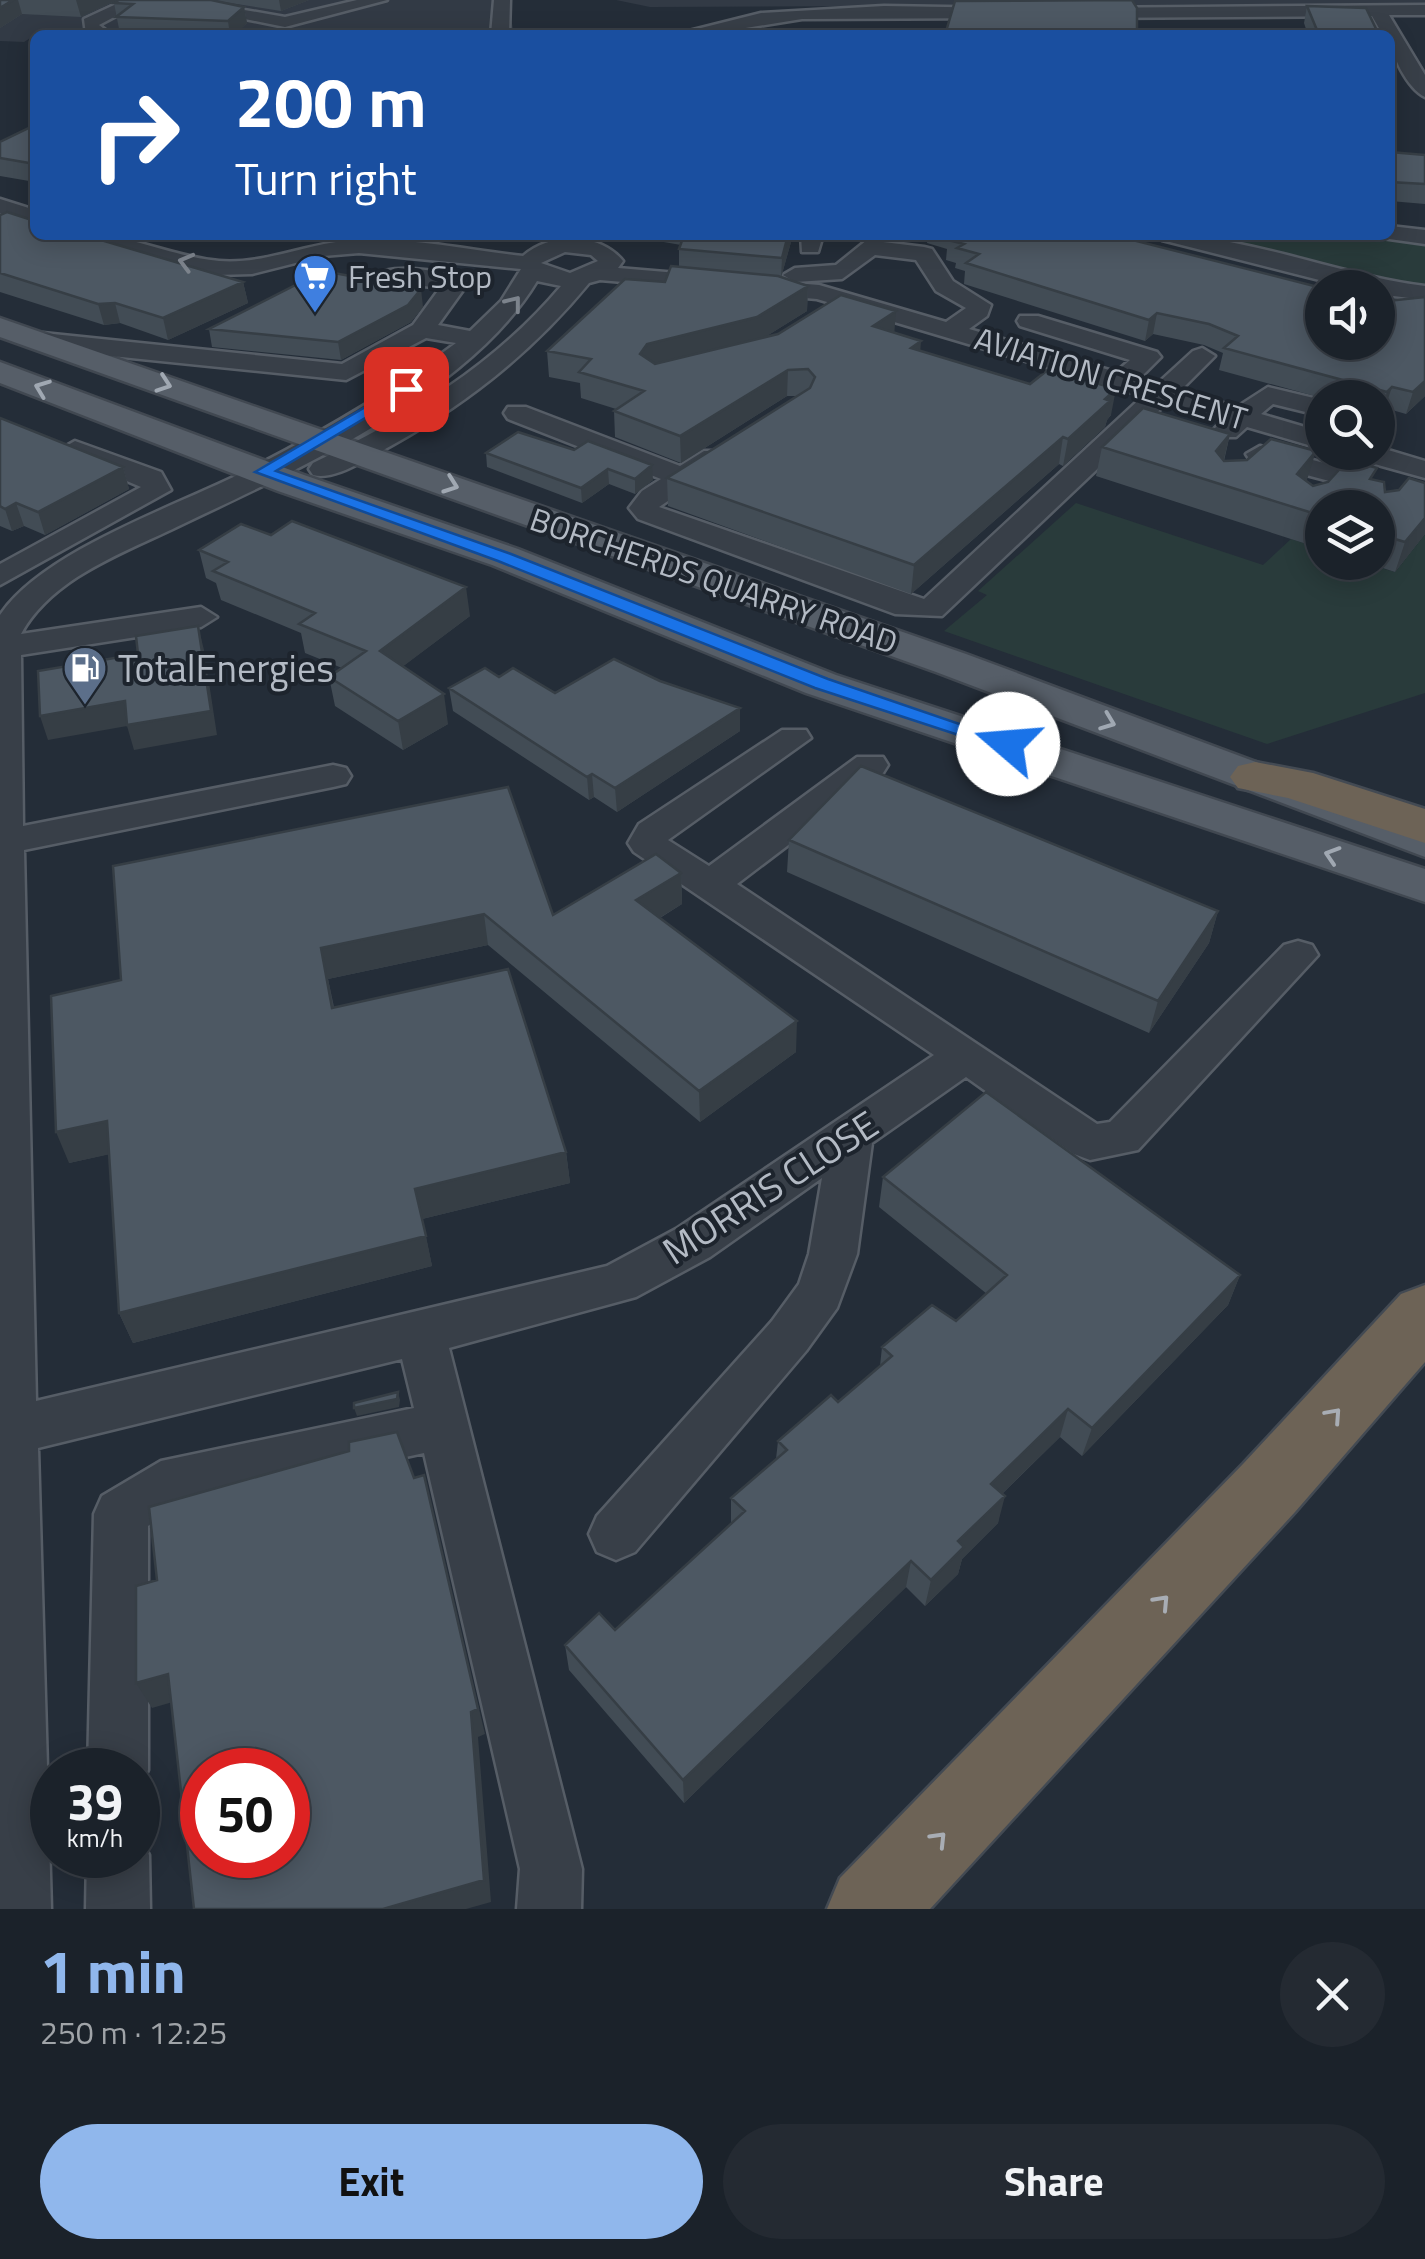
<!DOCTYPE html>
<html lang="en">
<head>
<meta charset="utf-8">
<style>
	body { margin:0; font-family:"Titillium Web",sans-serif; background:#242a32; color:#f1f3f6; height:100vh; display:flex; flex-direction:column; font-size:38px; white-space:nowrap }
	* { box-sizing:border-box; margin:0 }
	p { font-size:32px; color:#a0a4a8 }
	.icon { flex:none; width:55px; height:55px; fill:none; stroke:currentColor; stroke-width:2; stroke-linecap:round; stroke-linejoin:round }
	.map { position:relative; height:1909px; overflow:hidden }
	.panel { display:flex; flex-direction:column; background:#1b222a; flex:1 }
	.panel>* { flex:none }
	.hud { position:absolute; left:30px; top:30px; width:1365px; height:210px; border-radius:15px; box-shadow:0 5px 25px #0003,0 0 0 2px #393f47; background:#1a4fa0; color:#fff; overflow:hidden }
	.buttons { position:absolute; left:1305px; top:270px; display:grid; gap:20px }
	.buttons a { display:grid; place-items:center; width:90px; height:90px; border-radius:50%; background:#1b222a; box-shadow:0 5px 25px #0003,0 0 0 2px #393f47; font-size:50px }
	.speed { position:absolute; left:30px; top:1748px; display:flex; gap:20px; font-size:50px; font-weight:700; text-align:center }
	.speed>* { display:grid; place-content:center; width:130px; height:130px; border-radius:50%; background:#1b222a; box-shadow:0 5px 25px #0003,0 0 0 2px #393f47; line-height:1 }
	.speed small { font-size:25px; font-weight:400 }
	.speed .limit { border:15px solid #d22; background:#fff; color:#111 }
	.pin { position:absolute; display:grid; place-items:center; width:85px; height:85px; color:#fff; margin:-42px; border-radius:20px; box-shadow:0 5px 15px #0006 }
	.me { position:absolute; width:110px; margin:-55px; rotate:288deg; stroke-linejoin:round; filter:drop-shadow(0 0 8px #0008) }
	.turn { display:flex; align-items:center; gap:35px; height:210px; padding:0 40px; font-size:45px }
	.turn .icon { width:130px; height:130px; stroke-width:2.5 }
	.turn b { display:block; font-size:70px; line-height:85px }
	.round { display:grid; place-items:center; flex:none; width:105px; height:105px; border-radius:52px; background:#242a32 }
	.headline { display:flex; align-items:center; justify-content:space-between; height:170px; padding:0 40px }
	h1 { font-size:60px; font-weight:700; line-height:75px; color:#90b7ec }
	.primary-button { display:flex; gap:20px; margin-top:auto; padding:20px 40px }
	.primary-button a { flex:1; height:115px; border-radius:60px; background:#90b7ec; color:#111; font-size:40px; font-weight:700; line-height:115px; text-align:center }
	.primary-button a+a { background:#242a32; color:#f1f3f6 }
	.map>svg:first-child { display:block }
	.airport { fill:#323a45 }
	.green { fill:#293b3b }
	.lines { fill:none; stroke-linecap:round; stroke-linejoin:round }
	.minor-casing { stroke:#565d66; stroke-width:5 }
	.major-casing { stroke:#414851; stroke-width:5 }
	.highway-casing { stroke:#434a53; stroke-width:5 }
	.minor { fill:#383f48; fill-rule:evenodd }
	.major { fill:#565e68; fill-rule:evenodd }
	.highway { fill:#6d6356; fill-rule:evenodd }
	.wall { fill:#424c55 }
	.shaded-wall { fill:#363e45 }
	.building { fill:#4d5863; stroke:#363e45; stroke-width:2.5; fill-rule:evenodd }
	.oneway { stroke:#7c838c }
	.oneway2 { stroke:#a0a8b2 }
	.oneway3 { stroke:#a8adb4 }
	.route { fill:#1a73e8; stroke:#114b97; stroke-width:2.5 }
	.labels { text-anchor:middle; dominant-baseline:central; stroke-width:8; stroke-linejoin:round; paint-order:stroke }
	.far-poi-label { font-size:32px; fill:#b3bac4; stroke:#1d242d; text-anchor:start }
	.far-street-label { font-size:32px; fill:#b3bac4; stroke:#1d242d }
	.poi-label { font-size:38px; fill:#b3bac4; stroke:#1d242d; text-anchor:start }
	.street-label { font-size:38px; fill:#b3bac4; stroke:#1d242d }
</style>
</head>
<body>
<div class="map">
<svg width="1425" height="1909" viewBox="0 0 1425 1909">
	<rect width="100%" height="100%" fill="#242d38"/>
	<path class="airport" d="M0,0H508L514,35H35L24,42L0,41Z
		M616,0H1425V4L650,7Z"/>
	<path class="green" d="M1192,235H1343L1425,242V287L1381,282Z
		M1076,503L1263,565L1291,539L1322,549V562L1364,563L1395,572L1425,534V693L1267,744L944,631L987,595L978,591Z"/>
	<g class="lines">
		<defs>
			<path id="minor" d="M125,0H146L99,25L112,35L86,34L84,19Z
				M150,0H187L285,17L357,0H387L285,27Z
				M494,0H510L509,35H491Z
				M1425,5V15H1389L1425,75V97C1408,89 1390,54 1390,35H1383L1372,16L1084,18L1076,13L1084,8Z
				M884,6L1006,8L1014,13L1006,18L802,19L702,35H673L761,13Z
				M0,199L35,210V224L0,213Z
				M1390,226L1425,230V244L1382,238L1390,235Z
				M84,235C135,235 172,257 219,261C265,265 309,242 355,240C409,237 468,250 523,256C550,232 599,232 623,261L618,268L819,285L946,322L966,308L936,291L916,260L875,255L842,279L795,282L783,275L795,268L836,265L867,240L924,247L932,249L953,281L991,305L987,316L969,329L1116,372L1130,360L1020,326L1017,321L1020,316H1038L1157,352L1161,357L1139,379L1157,384L1193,351L1202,348L1215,356L1180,391L1237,407L1268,387L1322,400V416L1273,404L1261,414L1322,432V449L1247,427L1236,437H1216L1212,431L1223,420L1167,403L942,616L895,614L638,519L629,508L642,491L661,479L508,419L504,413L508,407H526L680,466L704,451H724L728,457L724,463L659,507L924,599L1143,396L817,299L600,280L589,283C529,356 460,409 378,453C359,463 334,480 313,475L309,469L313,463C407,418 494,366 561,286L537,281C469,394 300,468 183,524C126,552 53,576 21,634L201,607L217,617L201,627L21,655L23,826L333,765L346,768L351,776L346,784L333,787L24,850L36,1401L607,1266L676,1229L934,1055L634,852L628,843L639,824L782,730H806L811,738L668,840L709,866L857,757H883L888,765L883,773L737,884L1097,1124L1110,1122L1284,945L1298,941L1312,945L1318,955L1138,1150L1090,1160L1074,1154L966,1077L872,1143L857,1254L837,1308L806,1351L635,1552L616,1560L597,1552L589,1534L597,1516L772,1321L799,1284L809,1254L822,1178L710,1257L636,1297L449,1348L582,1869L581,1909H517L520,1869L424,1453L173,1508L148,1526V1770L138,1792V1770H88L94,1514L102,1496L161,1461L414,1408L402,1359L38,1448L51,1909H0V615C44,550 177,506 248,470C320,433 390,393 456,343L426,338L346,380L43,349L30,341L43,333L342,364L413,325L440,288L384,281V271C406,266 450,269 466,286L438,325L470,331L501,301L521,269L359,253L323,256L252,274L216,275L87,240ZM565,252L591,255L598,261L570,273L541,263Z
				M801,235H823L818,252H802Z
				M1159,235C1249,235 1336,275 1425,286V300L1378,294V288H1351L1162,240Z
				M75,441L161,472L171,490L0,585V564L141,487L65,455L61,449Z
				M1260,446L1343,468L1347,474L1333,482L1250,460L1246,454Z
				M1378,447L1425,461V478L1353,458L1349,452H1378Z
				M138,1832L149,1855L150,1909H86L87,1855H138Z"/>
			<path id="major" d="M0,318L966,654L1425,825V857L936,672L0,337Z
				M0,362L304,475L518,549L836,675L1425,869V902L806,693L492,565L278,491L0,383Z"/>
			<path id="highway" d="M1255,762L1313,773L1425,809V843L1288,798L1238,788L1230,777L1238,766Z
				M1425,1285V1362L1295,1512L930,1909H827L840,1878L1243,1464L1401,1294Z"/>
		</defs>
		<use href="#minor" class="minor-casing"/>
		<use href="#major" class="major-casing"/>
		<use href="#highway" class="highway-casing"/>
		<use href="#minor" class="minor"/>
		<use href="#major" class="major"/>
		<use href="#highway" class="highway"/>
	</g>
	<path class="wall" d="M0,0H117L81,17L22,14L0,28Z
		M211,0H309L281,11Z
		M114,3L244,7L247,23L234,35L120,34Z
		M1307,6L1379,35H1308L1304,23Z
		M35,125V182L0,176V142Z
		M1390,152L1425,155V204L1390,201Z
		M0,215L243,282L248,303L168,340L120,323L104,325L0,292Z
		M658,235H793L781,277L808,286L807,311L765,337L894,333L920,351L1111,415L1107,420L1105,427L1063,466L1059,464L911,594L668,506L667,478L798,396H787L681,463L615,437L614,411L616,409L581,398L580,383L549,377L547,351L665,282L679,267V249L681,245L658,241Z
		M928,235H1113L1425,396L1406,414L1385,408L1380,414L1378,413V398H1322L1219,370L1223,353L1204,345L1153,334L1145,341L964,284L965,271L955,268L956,263L946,260L947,249L927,243Z
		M423,307L411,322L341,360L212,347L209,329Z
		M0,418L123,467L129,489L45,535L24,526L12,531L0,526Z
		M518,432L653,480L635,494L609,484L582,503L487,467L486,453Z
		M1230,434L1224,461L1307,481L1313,486L1374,480L1385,492L1425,483V534L1395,572L1364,562H1378V508H1322V549L1096,476L1102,447Z
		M199,550L470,616L403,666L448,724L403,750L335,706L329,677L342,668L305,653L301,633L221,600L216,583L206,578Z
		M499,677L555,693L660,681L740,708V731L617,812L594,797L589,800L453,711L449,688Z
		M789,840L1218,911L1209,943L1149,1033L787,872Z
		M113,866L553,915L681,873L682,904L660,918L796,1052L700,1122L488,945L328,979L334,1007L566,1152L570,1183L422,1219L432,1266L133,1343L119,1313L109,1154L69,1163L121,980Z
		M883,1177L1240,1275L1228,1305L1082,1456L1060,1437L1003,1493L998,1523L962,1559L958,1574L925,1606L906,1587L684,1803L569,1670L565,1645L615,1630L731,1524V1498L776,1459L778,1441L838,1402L880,1366L882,1347L956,1321L987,1294L879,1207Z"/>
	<path class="shaded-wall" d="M13,0H18L22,14L0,28V8Z
		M76,0H117L81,17Z
		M279,0H309L281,11Z
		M244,7L247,23L234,35H230L228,21Z
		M788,235H793L781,278L782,258Z
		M243,282L248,303L168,340L163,318Z
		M808,286L807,311L757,342L641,380L640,354L647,344Z
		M421,289L423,307L411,322L341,360L338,342Z
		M115,303L120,323L104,325L98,304Z
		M896,311L894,337L873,326Z
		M1157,313L1153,334L1145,341L1149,320Z
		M921,341L919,367L911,348Z
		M788,370L787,396L681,463L680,436Z
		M1425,381V396L1406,414L1413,392Z
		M1392,387L1385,408L1380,414L1387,392Z
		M1116,389L1111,415L1107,420L1105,427L1063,466L1068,439Z
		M1230,434L1223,463L1216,451Z
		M1063,437L1059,464L911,594L914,565Z
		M1316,451L1307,480L1289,504L1297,474Z
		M652,465L653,480L635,494V479Z
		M123,467L129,489L45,535L38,512Z
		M608,469L609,484L582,503L581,488Z
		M16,503L24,526L12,531L5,509Z
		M1425,518V534L1395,572L1405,542Z
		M466,587L470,616L385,680L380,651Z
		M198,626L204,650L217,735L134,750L127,726L48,740L40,716Z
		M444,694L448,724L403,750L398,721Z
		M740,708V731L617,812L615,788Z
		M592,774L594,797L589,800L587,777Z
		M681,873L682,904L638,931L636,900Z
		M1218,911L1209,943L1149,1033L1158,1001Z
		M484,914L488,945L328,979L340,1039L321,948Z
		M797,1021L796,1052L700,1122L699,1091Z
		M107,1121L120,1152L69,1163L56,1132Z
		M566,1152L570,1183L422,1219L415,1189Z
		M426,1236L432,1266L133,1343L119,1313Z
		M1240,1275L1228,1305L1082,1456L1092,1428Z
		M398,1392L400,1400L399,1407L357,1416L354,1408Z
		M1068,1409L1060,1437L984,1511L991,1484Z
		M424,1475L485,1734L478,1737L491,1902L466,1909H383Z
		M1005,1496L998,1523L962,1559L958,1574L925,1606L931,1580L958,1541Z
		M911,1561L906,1587L684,1803L683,1780Z
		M168,1674L183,1699L152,1708L136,1683Z"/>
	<path class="building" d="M0,0H13L0,8Z
		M119,0H211L244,7L228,21L116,17L133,4L114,3Z
		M1132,0L1137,8V35H945L955,1Z
		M1307,6L1366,8L1379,35H1319Z
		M35,125V164L0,158V142Z
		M1390,152L1425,155V184L1390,182Z
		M7,212L35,221V235H84L243,282L163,318L115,303L98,304L0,273V215Z
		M684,235H788L782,258L679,249Z
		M956,235H1113L1322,288V342H1378V302L1425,297V381L1413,392L1392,387L1387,392L1224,348L1238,336L1209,324L1157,313L1149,320L966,263L979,254L957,248L964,244L948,240Z
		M671,266L778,276L808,286L757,317L647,344L640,354L655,364L778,334L841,295L896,311L873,326L921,341L911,348L1030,384L1049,369L1116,389L1105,399L1110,401L1068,439L1063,437L914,565L667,478L810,388L815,377L808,369L788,370L680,436L614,411L644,391L579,372L591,359L547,351L625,279L665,282Z
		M323,271L421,289L408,305L338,342L209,329Z
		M1143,408L1230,434L1216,451L1224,461L1247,460L1271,439L1316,451L1297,474L1313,486L1328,482L1348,460L1377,468L1370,479L1384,482L1385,492L1399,490L1409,478L1425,483V518L1405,542L1378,534V508H1322V516L1102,447Z
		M0,418L123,467L38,512L16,503L5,509L0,506Z
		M518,432L574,450L588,441L652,465L635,479L608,469L581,488L486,453Z
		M292,521L466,587L380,651L444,694L398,721L329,677L366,651L299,624L315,613L213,571L228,562L199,550L241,524L271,535Z
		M198,626L211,711L127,725L125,701L40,716L38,671L138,654L136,636Z
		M614,659L660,681L740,708L615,788L592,774L587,777L449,688L485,668L499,677L513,668L555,693Z
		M861,766L1218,911L1158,1001L789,840Z
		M508,787L553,915L656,854L681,873L636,900L797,1021L699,1091L484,914L321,948L332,1008L508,969L566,1152L415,1189L426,1236L119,1313L107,1121L56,1132L51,996L121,980L113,866Z
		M986,1092L1240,1275L1092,1428L1068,1409L991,1484L1005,1496L958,1541L964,1547L931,1580L911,1561L683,1780L565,1645L599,1613L615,1630L745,1511L731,1498L787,1450L778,1441L831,1395L838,1402L892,1356L882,1347L932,1305L956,1321L1007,1275L883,1177Z
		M398,1392L397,1399L354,1408V1403Z
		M397,1432L414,1478L424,1475L478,1709L471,1712L484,1880L383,1909H194L168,1674L136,1683V1586L157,1580L149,1507L349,1451V1442ZM202,1770H288V1855H202Z"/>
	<defs><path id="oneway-chevron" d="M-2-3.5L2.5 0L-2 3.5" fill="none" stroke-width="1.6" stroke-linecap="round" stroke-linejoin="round" transform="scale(2.5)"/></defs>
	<g class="oneway">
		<use href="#oneway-chevron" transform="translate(186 262) rotate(-165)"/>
		<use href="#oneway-chevron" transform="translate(514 303) rotate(-52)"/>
	</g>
	<g class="oneway2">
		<use href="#oneway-chevron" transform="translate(164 384) rotate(19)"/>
		<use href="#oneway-chevron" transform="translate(42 388) rotate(-159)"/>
		<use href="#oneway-chevron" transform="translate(451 485) rotate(20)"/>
		<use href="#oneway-chevron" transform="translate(1108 722) rotate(21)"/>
		<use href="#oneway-chevron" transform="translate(1332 855) rotate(-162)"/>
	</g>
	<g class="oneway3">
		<use href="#oneway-chevron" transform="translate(1334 1415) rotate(-48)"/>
		<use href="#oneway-chevron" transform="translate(1162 1602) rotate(-47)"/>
		<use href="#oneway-chevron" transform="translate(939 1839) rotate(-46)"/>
	</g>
	<path class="route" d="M401,386L414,389L276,471L511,554L828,679L1018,744L1001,749L815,688L498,561L255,472Z"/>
	<defs>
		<symbol id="supermarket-pin" viewBox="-11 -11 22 30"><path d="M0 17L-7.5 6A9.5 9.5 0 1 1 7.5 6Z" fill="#3f7fe0" stroke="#1d242d"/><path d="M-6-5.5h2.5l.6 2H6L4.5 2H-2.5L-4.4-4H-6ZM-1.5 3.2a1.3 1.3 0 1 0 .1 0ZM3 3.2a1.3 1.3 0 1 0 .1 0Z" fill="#fff"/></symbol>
		<symbol id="fuel-pin" viewBox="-11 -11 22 30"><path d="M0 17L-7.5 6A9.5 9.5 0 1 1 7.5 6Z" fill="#5c6f8a" stroke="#1d242d"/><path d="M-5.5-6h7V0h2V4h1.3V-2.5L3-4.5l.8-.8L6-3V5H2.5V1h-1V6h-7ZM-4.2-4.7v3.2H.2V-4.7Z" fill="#fff"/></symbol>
	</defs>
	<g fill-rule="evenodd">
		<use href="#supermarket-pin" x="290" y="251" width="50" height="68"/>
		<use href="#fuel-pin" x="60" y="643" width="50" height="68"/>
	</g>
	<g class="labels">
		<g class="far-poi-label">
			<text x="348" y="276">Fresh Stop</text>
		</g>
		<g class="far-street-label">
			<text transform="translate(1111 378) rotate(17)">AVIATION CRESCENT</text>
			<text transform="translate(714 580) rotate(19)">BORCHERDS QUARRY ROAD</text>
		</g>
		<g class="poi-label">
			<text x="118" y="668">TotalEnergies</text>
		</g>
		<g class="street-label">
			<text transform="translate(770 1187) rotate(-33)">MORRIS CLOSE</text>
		</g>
	</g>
</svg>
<div class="buttons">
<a><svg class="icon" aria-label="sound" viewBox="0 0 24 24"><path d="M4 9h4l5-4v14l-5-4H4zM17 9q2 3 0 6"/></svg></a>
<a><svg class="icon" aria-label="search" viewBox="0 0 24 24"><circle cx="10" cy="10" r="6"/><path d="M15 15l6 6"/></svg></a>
<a><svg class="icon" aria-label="layers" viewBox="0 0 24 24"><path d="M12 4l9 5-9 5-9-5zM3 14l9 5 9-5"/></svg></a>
</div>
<div class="speed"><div>39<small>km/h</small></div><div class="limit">50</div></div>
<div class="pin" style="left:406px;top:389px;background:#d93025"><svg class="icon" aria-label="arrive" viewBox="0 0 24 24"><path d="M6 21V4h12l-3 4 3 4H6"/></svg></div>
<svg class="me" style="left:1008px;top:744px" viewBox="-20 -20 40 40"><circle r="19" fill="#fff"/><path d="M0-13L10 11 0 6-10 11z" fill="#1a73e8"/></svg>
<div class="hud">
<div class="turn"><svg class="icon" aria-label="right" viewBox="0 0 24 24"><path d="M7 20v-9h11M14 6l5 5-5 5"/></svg><div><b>200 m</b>Turn right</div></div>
</div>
</div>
<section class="panel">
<div class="headline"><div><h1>1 min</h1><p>250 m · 12:25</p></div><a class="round"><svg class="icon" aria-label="close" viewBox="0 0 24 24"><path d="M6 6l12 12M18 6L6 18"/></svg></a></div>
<div class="primary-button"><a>Exit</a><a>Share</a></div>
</section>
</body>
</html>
